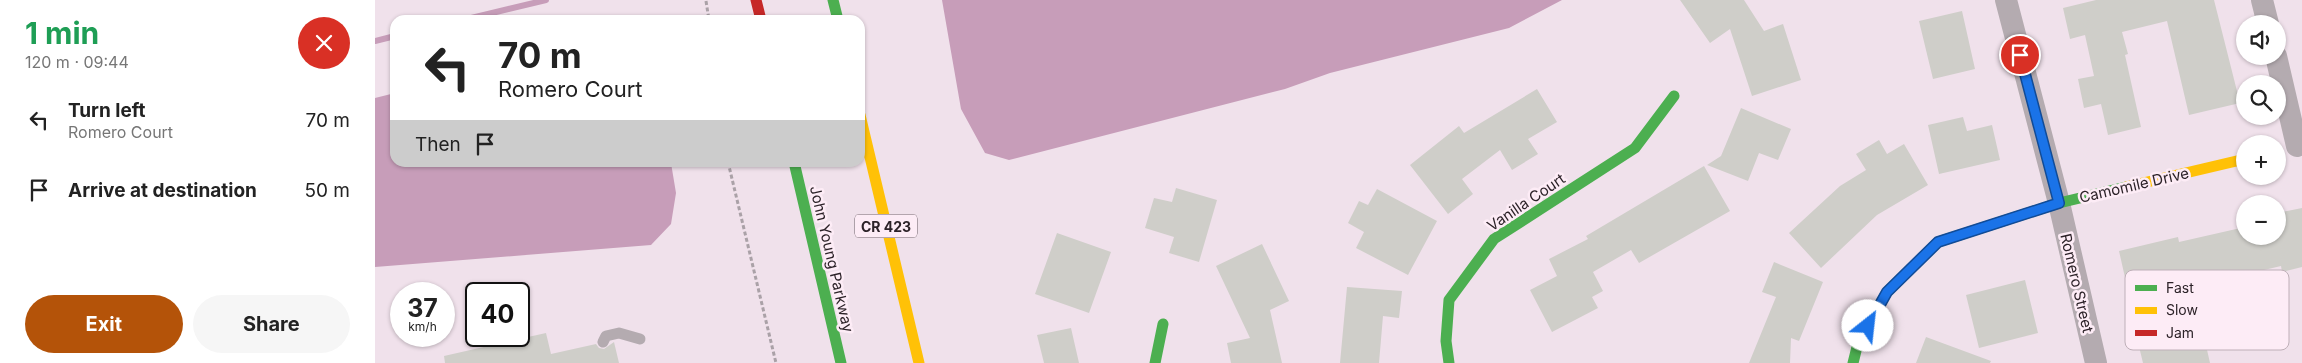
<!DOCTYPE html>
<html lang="en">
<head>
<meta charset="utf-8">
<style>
	body { margin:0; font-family:Inter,sans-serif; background:#f6f6f6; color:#222; height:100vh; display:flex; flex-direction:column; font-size:19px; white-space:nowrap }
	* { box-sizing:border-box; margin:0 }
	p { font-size:16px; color:#767676 }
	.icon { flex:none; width:28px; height:28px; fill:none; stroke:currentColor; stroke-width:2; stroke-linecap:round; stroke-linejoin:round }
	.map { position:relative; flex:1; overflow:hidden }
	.sheet { display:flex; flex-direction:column; background:#fff; width:375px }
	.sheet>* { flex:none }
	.guide { position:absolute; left:15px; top:15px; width:475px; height:152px; border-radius:15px; box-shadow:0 1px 4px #0004; background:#fff; color:#222; overflow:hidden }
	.buttons { position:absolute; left:1861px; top:15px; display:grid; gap:10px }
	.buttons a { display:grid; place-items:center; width:50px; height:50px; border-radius:50%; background:#fff; box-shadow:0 1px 4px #0004; font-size:25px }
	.speed { position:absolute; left:15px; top:282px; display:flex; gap:10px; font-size:25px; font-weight:700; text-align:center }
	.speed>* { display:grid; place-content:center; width:65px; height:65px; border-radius:50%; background:#fff; box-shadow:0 1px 4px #0004; line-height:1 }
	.speed small { font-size:12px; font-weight:400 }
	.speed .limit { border:2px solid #111; border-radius:8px; background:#fff; color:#111 }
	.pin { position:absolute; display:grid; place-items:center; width:42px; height:42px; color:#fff; margin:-21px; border:2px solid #fff; border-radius:50%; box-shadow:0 1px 5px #0007 }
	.me { position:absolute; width:55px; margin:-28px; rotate:29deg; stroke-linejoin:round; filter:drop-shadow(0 0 4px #0008) }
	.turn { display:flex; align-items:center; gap:18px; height:105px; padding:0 25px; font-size:22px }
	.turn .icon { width:65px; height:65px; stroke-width:2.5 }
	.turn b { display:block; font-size:35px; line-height:42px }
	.then { display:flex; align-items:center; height:48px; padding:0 25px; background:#0003; gap:10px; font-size:19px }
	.round { display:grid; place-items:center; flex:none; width:52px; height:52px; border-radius:26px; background:#f6f6f6 }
	.overview { display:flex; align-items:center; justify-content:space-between; height:85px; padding:0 25px }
	h1 { font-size:30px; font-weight:700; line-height:38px; color:#1e9e55 }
	.button { display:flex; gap:10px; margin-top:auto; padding:10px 25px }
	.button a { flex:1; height:58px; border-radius:30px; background:#b45309; color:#fff; font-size:20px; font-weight:700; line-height:58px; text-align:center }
	.button a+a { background:#f6f6f6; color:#222 }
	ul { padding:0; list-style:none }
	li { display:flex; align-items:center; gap:15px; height:70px; padding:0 25px }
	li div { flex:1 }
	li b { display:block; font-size:19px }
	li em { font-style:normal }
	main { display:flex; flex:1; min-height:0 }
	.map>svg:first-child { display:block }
	.water { fill:#c79db9 }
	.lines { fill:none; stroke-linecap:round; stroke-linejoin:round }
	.stream { stroke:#c79db9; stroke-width:6 }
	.building { fill:#cfcec9 }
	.path { stroke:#aaa1a7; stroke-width:3; stroke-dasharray:4 2.5; stroke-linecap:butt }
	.lane { stroke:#b4abb0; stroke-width:11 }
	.street { stroke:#b4abb0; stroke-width:22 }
	.fast { stroke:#4caf50; stroke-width:11 }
	.slow { stroke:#ffc107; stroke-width:11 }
	.jam { stroke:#c62828; stroke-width:11 }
	.route-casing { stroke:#114b97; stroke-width:12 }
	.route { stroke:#1a73e8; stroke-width:9 }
	.labels { text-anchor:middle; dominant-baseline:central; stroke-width:5; stroke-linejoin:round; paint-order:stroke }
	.shield { fill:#fdecf6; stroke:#6b5f66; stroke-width:1 }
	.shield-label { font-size:14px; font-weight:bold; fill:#2c2228 }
	.street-label { font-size:15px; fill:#2c2228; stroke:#fdecf6 }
	.key { fill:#fdecf6; stroke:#beafb8; stroke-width:1 }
	.key-label { font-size:14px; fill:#2c2228 }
</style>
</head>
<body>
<main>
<section class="sheet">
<div class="overview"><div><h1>1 min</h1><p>120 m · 09:44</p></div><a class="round" style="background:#d93025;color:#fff"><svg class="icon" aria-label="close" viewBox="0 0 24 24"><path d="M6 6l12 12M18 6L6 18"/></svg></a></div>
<ul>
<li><svg class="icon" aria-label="left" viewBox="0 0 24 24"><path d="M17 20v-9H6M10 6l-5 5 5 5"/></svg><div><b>Turn left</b><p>Romero Court</p></div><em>70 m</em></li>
<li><svg class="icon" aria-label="arrive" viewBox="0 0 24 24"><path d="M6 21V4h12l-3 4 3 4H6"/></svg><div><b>Arrive at destination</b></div><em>50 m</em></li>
</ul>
<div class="button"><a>Exit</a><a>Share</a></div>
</section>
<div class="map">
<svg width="1927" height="363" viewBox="0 0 1927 363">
	<rect width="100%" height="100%" fill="#f0e1eb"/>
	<path class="water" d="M567,0H1187L1134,28L955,73L910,89L634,160L610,153L586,109Z
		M20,93V162L296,163L301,193L296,224L276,245L0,267V98Z"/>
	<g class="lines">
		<path class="stream" d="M88,20L171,0
			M0,41L20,36"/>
	</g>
	<path class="building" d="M1305,0H1369L1389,31L1408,24L1426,80L1377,96L1355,29L1335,43Z
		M1721,0H1839L1865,103L1814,115L1792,21L1747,32L1753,54L1750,55L1766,127L1733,135L1726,104L1709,108L1703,79L1719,76L1710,35L1695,39L1688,8Z
		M1587,11L1600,69L1558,79L1544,21Z
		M1162,89L1182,122L1153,139L1163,154L1137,170L1125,150L1087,179L1098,194L1073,214L1035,165L1084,126L1089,133Z
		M1366,108L1416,129L1403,160L1384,153L1373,181L1332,165L1346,156Z
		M1588,117L1592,131L1617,125L1625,160L1564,174L1553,125Z
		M1504,140L1512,154L1529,144L1553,185L1502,215L1446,268L1414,233L1465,186L1491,170L1481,154Z
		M1329,166L1355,211L1264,263L1256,250L1218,272L1228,291L1217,297L1223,308L1177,332L1155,290L1182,276L1174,259L1213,239L1211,236Z
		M801,188L842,200L824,262L794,253L799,237L770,228L779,198L797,202Z
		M1002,189L1062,221L1033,275L981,248L989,232L973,223L984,201L993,205Z
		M1927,208V267L1907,272L1906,266L1838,282L1837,276L1754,295L1744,251L1803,237L1804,242L1870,227V236H1902V213Z
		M682,233L736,252L714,313L660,294Z
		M887,244L914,301L895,310L907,363H856L852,343L875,338L841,266Z
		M1399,262L1448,282L1424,341L1416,338L1415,363H1374L1401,297L1387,292Z
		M1650,280L1663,333L1604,348L1591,295Z
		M972,287L1027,291L1024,318L1008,316L1004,363H965Z
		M1807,319L1811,336L1828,332L1835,363H1768L1760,330Z
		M696,328L704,363H669L662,335Z
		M171,333L176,354L221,344L224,348L229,349L239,342L244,363H70L69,356Z
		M1551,337L1616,361L1615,363H1541Z"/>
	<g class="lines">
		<path class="path" d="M331,1L334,20
			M353,162L401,363"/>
		<path class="lane" d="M228,342L231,336L244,333L265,339"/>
		<path class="street" d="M1631,0L1684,203L1721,363
			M1887,0L1893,24
			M1901,56L1922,146"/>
		<path class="fast" d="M458,0L463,20
			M419,162L466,363
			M780,363L788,324
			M1074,363L1071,341L1074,300L1119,239L1260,148L1299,96
			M1478,363L1483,343L1512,292L1563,242L1684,203L1751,187"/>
		<path class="slow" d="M485,115L544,363
			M1751,187L1870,159"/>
		<path class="jam" d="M381,0L386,20"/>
	</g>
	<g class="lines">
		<defs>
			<path id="route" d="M1493,326L1512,292L1563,242L1684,203L1645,55"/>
		</defs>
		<use href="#route" class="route-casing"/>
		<use href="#route" class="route"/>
	</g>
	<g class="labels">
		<rect class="shield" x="480" y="214.5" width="62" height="23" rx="4"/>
		<g class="shield-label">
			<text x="511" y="226">CR 423</text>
		</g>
		<g class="street-label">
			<text transform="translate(1759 185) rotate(-13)">Camomile Drive</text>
			<text transform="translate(1151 202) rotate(-34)">Vanilla Court</text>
			<text transform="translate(457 259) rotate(77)">John Young Parkway</text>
			<text transform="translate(1702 283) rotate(77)">Romero Street</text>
		</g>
	</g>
	<rect x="1750" y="270" width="164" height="80" rx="8" class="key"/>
	<rect x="1760" y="285" width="22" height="6" fill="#4caf50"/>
	<rect x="1760" y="307" width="22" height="7" fill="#ffc107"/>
	<rect x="1760" y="330" width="22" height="6" fill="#c62828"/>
	<g class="key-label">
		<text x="1791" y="293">Fast</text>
		<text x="1791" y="315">Slow</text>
		<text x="1791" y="338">Jam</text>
	</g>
</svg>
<div class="buttons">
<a><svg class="icon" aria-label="sound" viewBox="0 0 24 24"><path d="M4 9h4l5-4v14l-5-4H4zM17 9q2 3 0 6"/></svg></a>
<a><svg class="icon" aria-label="search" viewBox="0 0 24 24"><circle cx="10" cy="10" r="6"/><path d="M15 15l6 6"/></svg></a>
<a>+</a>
<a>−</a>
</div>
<div class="speed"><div>37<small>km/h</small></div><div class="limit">40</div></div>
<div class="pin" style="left:1645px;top:55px;background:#d93025"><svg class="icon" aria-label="arrive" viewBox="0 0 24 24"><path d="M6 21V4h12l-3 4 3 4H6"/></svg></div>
<svg class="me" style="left:1493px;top:326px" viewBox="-20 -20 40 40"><circle r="19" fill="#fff"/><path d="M0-13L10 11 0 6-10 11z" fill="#1a73e8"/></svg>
<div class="guide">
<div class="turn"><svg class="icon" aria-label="left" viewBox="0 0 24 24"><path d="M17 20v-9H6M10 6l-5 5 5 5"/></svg><div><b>70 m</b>Romero Court</div></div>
<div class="then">Then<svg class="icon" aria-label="arrive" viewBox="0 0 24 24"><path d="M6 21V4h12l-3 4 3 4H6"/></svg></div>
</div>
</div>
</main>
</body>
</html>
